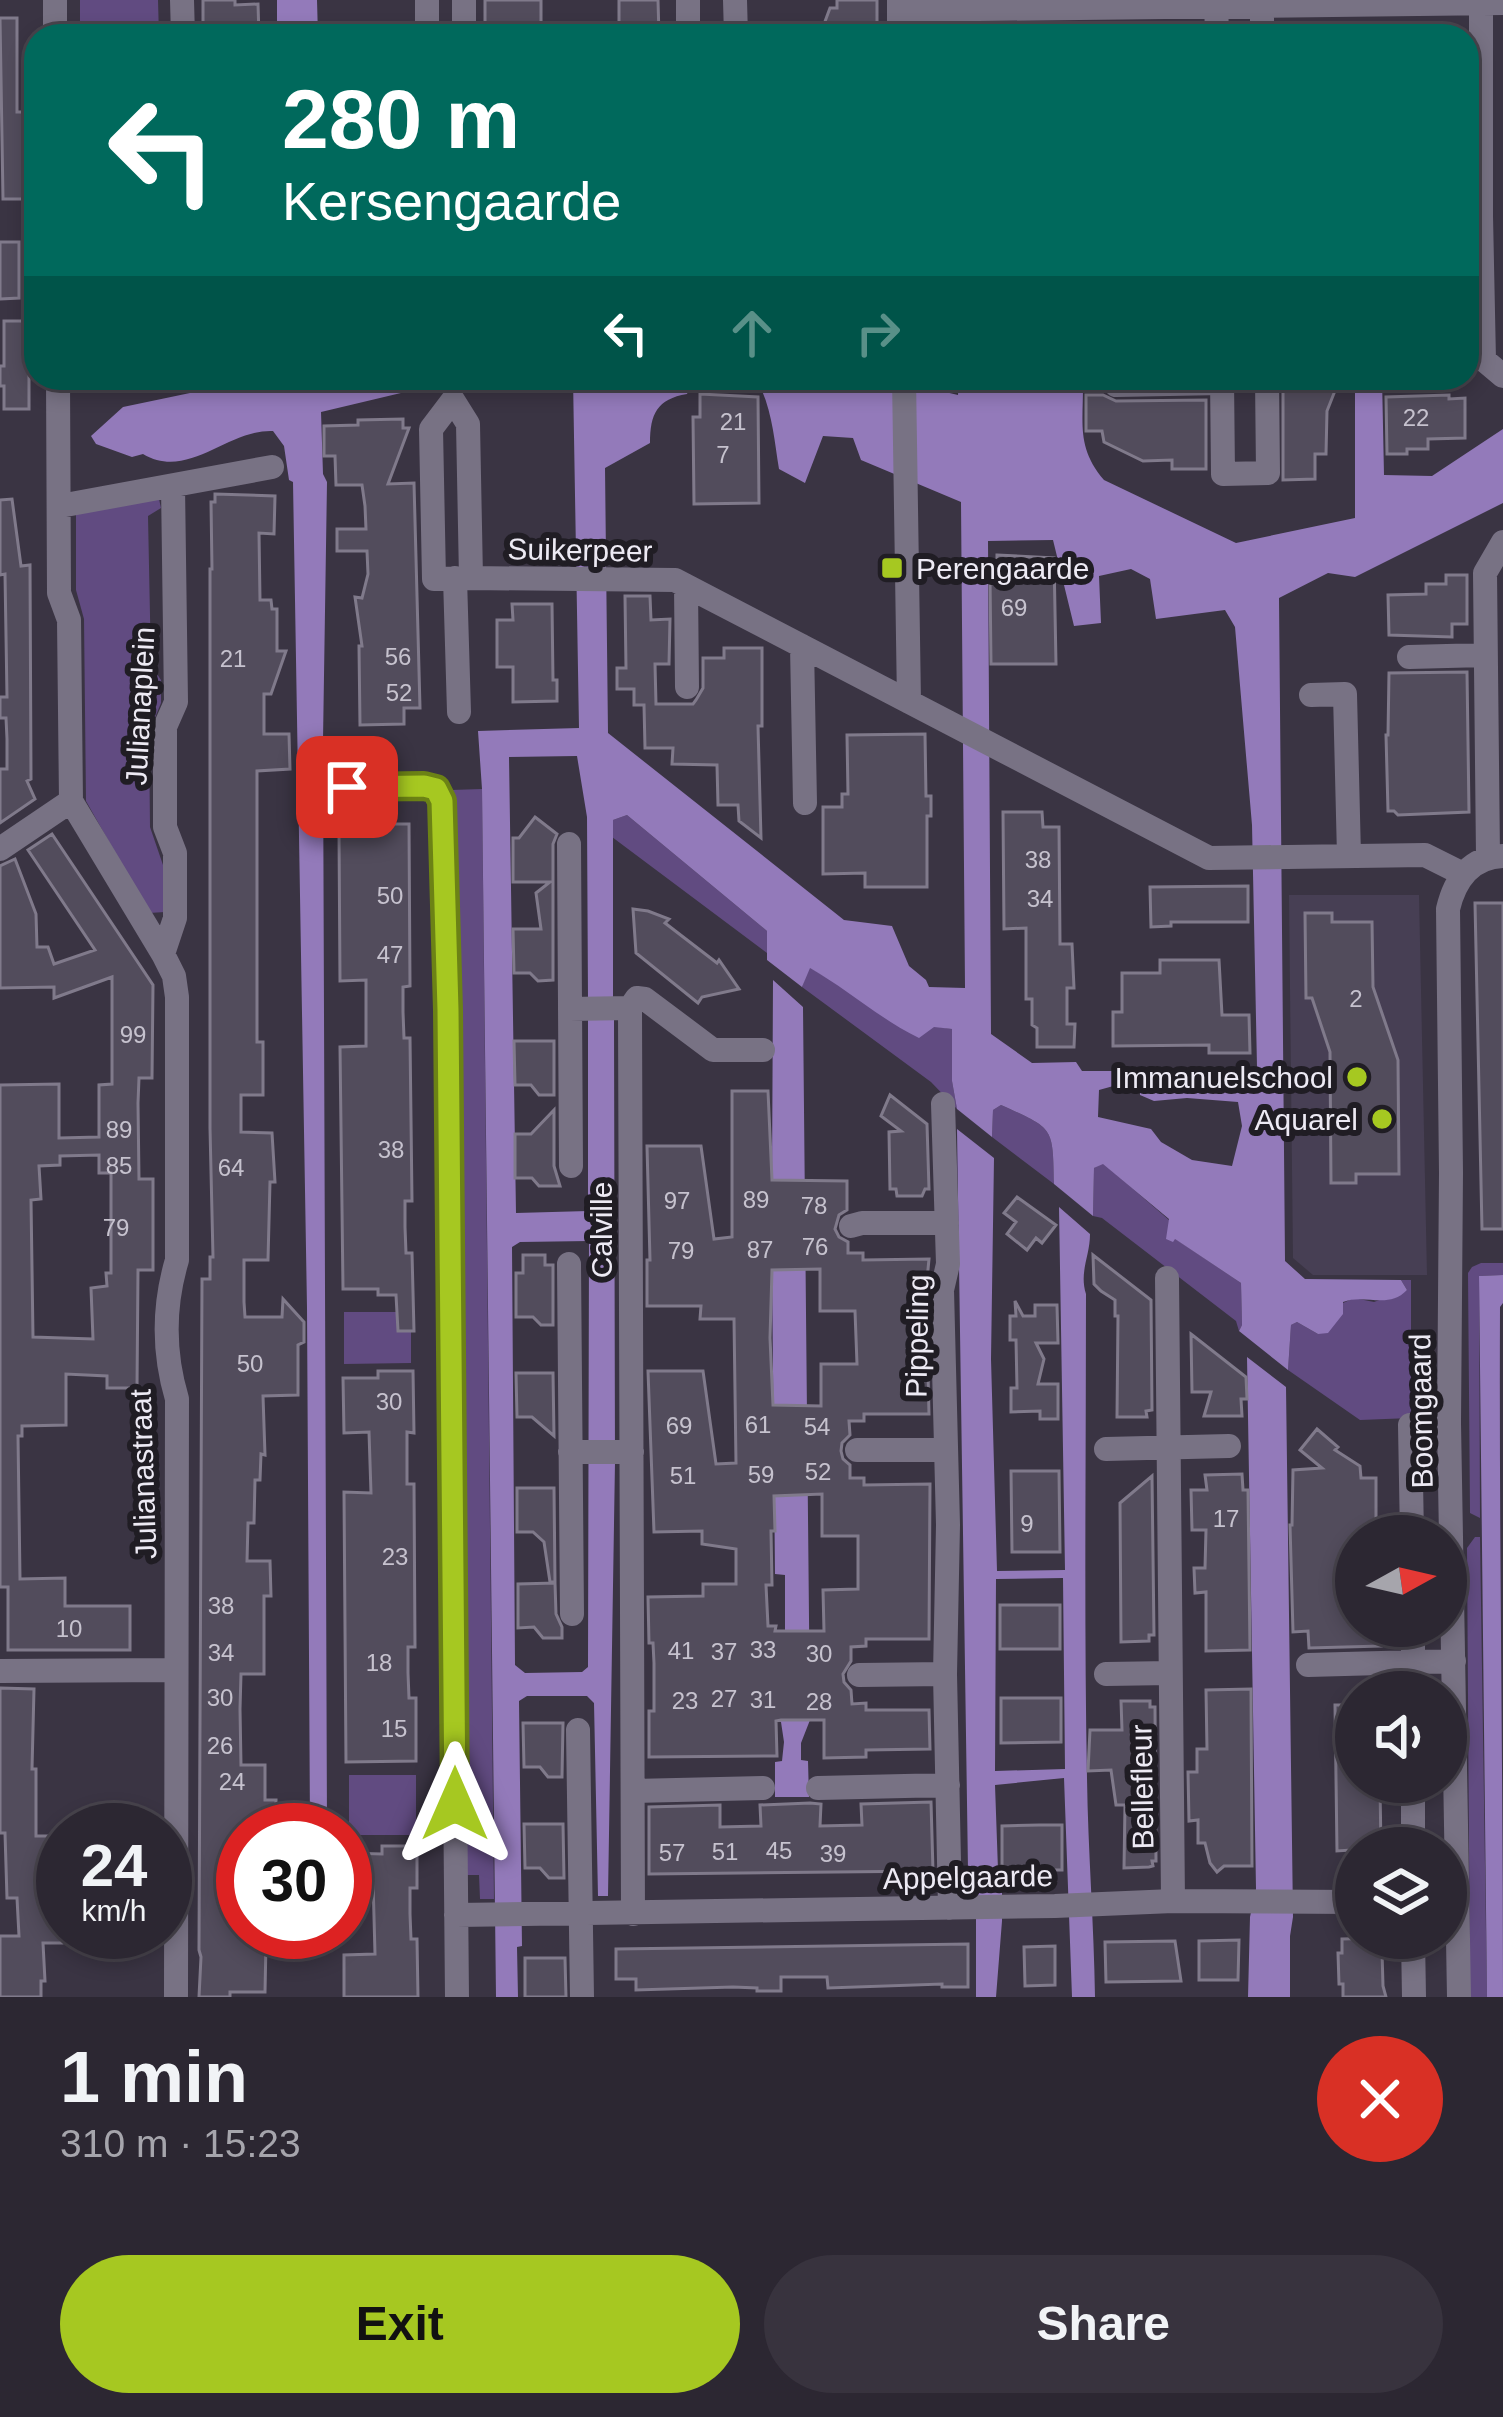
<!DOCTYPE html>
<html lang="en">
<head>
<meta charset="utf-8">
<style>
	body { margin:0; font-family:Arial,sans-serif; background:#38333e; color:#f1f3f6; height:100vh; display:flex; flex-direction:column; font-size:45px; white-space:nowrap }
	* { box-sizing:border-box; margin:0 }
	p { font-size:39px; color:#a6a5ac }
	.icon { flex:none; width:66px; height:66px; fill:none; stroke:currentColor; stroke-width:2; stroke-linecap:round; stroke-linejoin:round }
	.map { position:relative; height:1997px; overflow:hidden }
	.panel { display:flex; flex-direction:column; background:#2c2732; flex:1 }
	.panel>* { flex:none }
	.hud { position:absolute; left:24px; top:24px; width:1455px; height:366px; border-radius:36px; box-shadow:0 6px 18px #0003,0 0 0 3px #48444d; background:#00695c; color:#fff; overflow:hidden }
	.needle { width:78px; rotate:82deg }
	.buttons { position:absolute; left:1335px; top:1515px; display:grid; gap:24px }
	.buttons a { display:grid; place-items:center; width:132px; height:132px; border-radius:50%; background:#2c2732; box-shadow:0 6px 18px #0003,0 0 0 3px #48444d; font-size:60px }
	.speed { position:absolute; left:36px; top:1803px; display:flex; gap:24px; font-size:60px; font-weight:700; text-align:center }
	.speed>* { display:grid; place-content:center; width:156px; height:156px; border-radius:50%; background:#2c2732; box-shadow:0 6px 18px #0003,0 0 0 3px #48444d; line-height:1 }
	.speed small { font-size:30px; font-weight:400 }
	.speed .limit { border:18px solid #d22; background:#fff; color:#111 }
	.pin { position:absolute; display:grid; place-items:center; width:102px; height:102px; color:#fff; margin:-51px; border-radius:24px; box-shadow:0 6px 18px #0006 }
	.me { position:absolute; width:132px; margin:-66px; rotate:0deg; stroke-linejoin:round; filter:drop-shadow(0 0 9px #0008) }
	.turn { display:flex; align-items:center; gap:42px; height:252px; padding:0 60px; font-size:54px }
	.turn .icon { width:156px; height:156px; stroke-width:2.5 }
	.turn b { display:block; font-size:84px; line-height:102px }
	.lanes { display:flex; align-items:center; height:114px; padding:0 60px; background:#0003; justify-content:center; gap:60px; direction:ltr }
	.lanes .off { opacity:.35 }
	.round { display:grid; place-items:center; flex:none; width:126px; height:126px; border-radius:63px; background:#38333e }
	.head { display:flex; align-items:center; justify-content:space-between; height:204px; padding:0 60px }
	h1 { font-size:72px; font-weight:600; line-height:90px }
	.primary-button { display:flex; gap:24px; margin-top:auto; padding:24px 60px }
	.primary-button a { flex:1; height:138px; border-radius:72px; background:#a6c821; color:#111; font-size:48px; font-weight:600; line-height:138px; text-align:center }
	.primary-button a+a { background:#38333e; color:#f1f3f6 }
	.map>svg:first-child { display:block }
	.built { fill:#473f54 }
	.green { fill:#614b81 }
	.water { fill:#937aba; fill-rule:evenodd }
	.building { fill:#524c5c; stroke:#807a8b; stroke-width:3; fill-rule:evenodd }
	.lines { fill:none; stroke-linecap:round; stroke-linejoin:round }
	.minor { stroke:#787284; stroke-width:24 }
	.route-casing { stroke:#6c8215; stroke-width:30 }
	.route { stroke:#a6c821; stroke-width:21 }
	.poi-dot { fill:#a6c821; stroke:#201d24; stroke-width:4.5 }
	.labels { text-anchor:middle; dominant-baseline:central; stroke-width:12; stroke-linejoin:round; paint-order:stroke }
	.number-label { font-size:24px; fill:#c6c2ce }
	.street-label { font-size:30px; fill:#edeaf4; stroke:#201d24 }
	.poi-label { font-size:30px; fill:#edeaf4; stroke:#201d24; text-anchor:end }
</style>
</head>
<body>
<div class="map">
<svg width="1503" height="1997" viewBox="0 0 1503 1997">
	<rect width="100%" height="100%" fill="#3a3443"/>
	<path class="built" d="M1289,895H1419L1427,1275H1313L1293,1258Z"/>
	<path class="green" d="M80,0H158L159,36H80Z
		M159,499L161,508L148,516L151,665L161,680V703L149,732L150,827L163,865L165,912L149,913L86,801L84,619L76,590V513Z
		M482,789L494,1899H480L479,1875H463L454,827L451,790Z
		M627,815L767,931V953L612,837L613,820Z
		M809,967C847,990 909,1025 952,1029V1081L957,1109L931,1082L802,987Z
		M1001,1105C1054,1129 1053,1126 1054,1184L992,1137L993,1110Z
		M1103,1163L1169,1220L1174,1238L1241,1283L1242,1325L1239,1331L1236,1321L1102,1218L1093,1216L1094,1168Z
		M1481,1263H1503V1275L1479,1276L1480,1518L1470,1513L1468,1273L1472,1267Z
		M1401,1280H1411V1418L1360,1420L1288,1370L1291,1325L1297,1322L1318,1334L1343,1303L1354,1298L1374,1302L1407,1290Z
		M344,1312H411V1363L344,1364Z
		M1475,1537H1480L1487,1997H1470L1467,1548Z
		M349,1775H416V1835H349Z"/>
	<path class="water" d="M277,0H317L318,36H277Z
		M239,378H464L321,412L323,474L327,482L323,741L327,1830H310L307,1308L293,482L289,480L284,446L273,431C228,429 188,481 143,454L132,457L96,444L91,436L123,407L190,393Z
		M573,378H886L958,395L959,378H1087V385L1083,386C1083,425 1077,448 1104,480L1236,543L1355,518V378H1382L1384,475L1432,476L1503,429V503L1355,577L1328,573L1279,598L1285,1261L1305,1279L1401,1280L1407,1290C1388,1310 1365,1293 1343,1302V1314L1328,1333L1318,1334L1297,1322L1291,1325L1288,1370L1239,1331L1242,1325L1241,1283L1175,1239L1173,1242L1166,1239L1169,1219L1103,1164L1094,1168L1093,1216L1054,1184C1053,1126 1054,1129 1001,1105L993,1110L992,1137L957,1109L952,1081V1029L934,1027L919,1038C880,1019 847,989 810,968L802,987L767,960V931L627,815L613,820V1001H588L587,817L577,756L509,757L516,1213L588,1211V1016H614L615,1462L608,1896H598L594,1703L587,1696H527L519,1701L522,1946L517,1947L518,1997H496L482,789L478,731L579,728ZM693,379H756C772,406 774,439 779,469L805,483L823,436L853,438L861,460L961,502L965,988L929,987L926,980L909,966L892,926L844,920L608,733L605,468L650,443C650,414 657,399 687,394ZM1053,540L1074,626L1101,623L1099,576L1131,569L1150,579L1156,619L1225,610L1235,627L1252,825L1257,1067L1140,1069V1095L1154,1101L1187,1098L1238,1102L1242,1126L1232,1166L1192,1160L1161,1142L1151,1129L1098,1117L1099,1090L1117,1085L1116,1071H1082L1076,1062L1032,1063L991,1034L988,541ZM589,1241L588,1667L582,1672L525,1673L515,1665L512,1247L520,1242Z
		M773,980L803,1007L810,1720L801,1743V1760L808,1761L809,1797H775V1762L782,1761L784,1742L781,1722L776,1721L775,1631L785,1630V1575L775,1574L772,1270H777L772,1180Z
		M957,1129L994,1158L991,1359L997,1571L1065,1570L1059,1207L1090,1234C1090,1256 1079,1272 1086,1294C1086,1455 1084,1617 1087,1778C1088,1851 1094,1924 1095,1997H1072L1064,1778L995,1785L998,1870L1002,1871V1921L996,1997H976V1884L968,1870ZM1063,1578L1065,1769L995,1771L996,1579Z
		M1503,1275V1303L1500,1307C1499,1537 1503,1767 1503,1997H1487L1479,1276Z
		M1247,1357L1286,1387L1293,1917L1290,1936V1997H1248L1250,1917L1256,1889Z"/>
	<path class="building" d="M203,0H235V5L258,4L259,36H203Z
		M485,0H541V36H485Z
		M619,0H658L659,36H619Z
		M837,0H877V35H820L830,8H837Z
		M0,18H17V112H26L27,199H3Z
		M0,242H19V298L0,299Z
		M4,321H29V409H4V386H0V366H4Z
		M1283,378H1340L1327,411L1326,454H1315V479L1283,480Z
		M700,394L758,397L759,503L694,504L693,417H700Z
		M1086,395H1103L1116,401L1206,400V469H1172V460L1143,461L1104,442L1102,431H1086Z
		M1449,395V399L1465,398V438L1428,439V449H1407V454H1387L1386,397Z
		M403,419V428H409L388,484L414,483L420,708H404V724L360,725L359,646H362L355,597L362,598L368,574L367,551H337V529H366L365,506L362,485H336L335,456H324V426L358,425V420Z
		M215,494L275,496L274,534L259,533L260,600H271L272,609H277V651H286L271,694H264V734H289L290,769L257,771V1042H263V1095H241V1132L272,1133L275,1182H270L268,1260H244V1302L245,1317H282L283,1299L304,1322V1342L298,1345V1395L263,1396L265,1455L261,1454L260,1480H255L254,1523H248L247,1561H270L271,1596H264V1674H241L240,1709L241,1765H265V1800H276V1830H243V1933H256L257,1943H266L265,1992H230V1997H199L201,1957L199,1950L202,1279H210V1257H213L210,1128V569H212L211,502H215Z
		M12,499L21,566L30,565L31,779L27,781L35,799L0,823V769H7V739L6,718H0V697H7L5,574L0,575V500Z
		M997,555L1054,558L1056,664H991L990,578H997Z
		M1446,575H1467V624H1452V637L1389,635L1388,595L1426,594V584H1446Z
		M625,596H650L651,620L670,619L669,664H655L656,704H693L696,700L703,688V658H724V648H762V726H758L761,838L739,821L738,805H718L717,765L672,764L673,748H645L644,705H634V689H617V668H626Z
		M512,604H552L553,680H557V701L513,702V667H497V620H513Z
		M1467,672L1469,812L1398,815L1394,811H1388L1386,735H1388L1389,673Z
		M925,734L926,796H931V816H927V887H865V873L823,874V807H842V794H848L847,735Z
		M1003,812H1042L1043,827H1059L1060,944H1072L1074,988H1067V1024H1075L1074,1047H1037V1028L1032,1025V999H1026V928L1004,929Z
		M535,817L557,834L553,844V980L538,981L530,973H514L513,929H541L536,893L550,882H513V838H519Z
		M374,824H409L410,986L403,987V1012L404,1038H410L412,1201H405V1227L406,1253H412L414,1331H398L396,1295H378V1289H343L340,1047L366,1046V980L340,981L339,831L374,830Z
		M52,834L153,985L152,1078H139L138,1103L139,1179H153V1270H138L137,1388H107V1376L66,1374V1425L22,1426V1436H18L20,1579L65,1578V1606H130V1650H8V1587H0V1085L59,1084V1138L99,1137V1085L112,1084V977L54,998V987L0,988V866L15,859L36,914L37,947H48L54,964L95,950L28,850ZM99,1155V1173H111V1273H106L107,1286L91,1288L93,1339L33,1337L31,1200L41,1199L39,1166L60,1165V1156Z
		M1248,886V922H1171V926L1151,927L1150,887Z
		M1475,903H1503V1229H1482Z
		M633,909L648,911L669,919L665,923L717,963L719,960L739,989L702,997L698,1003L636,953Z
		M1305,913H1332V922H1372L1373,987L1398,1060L1399,1174H1356V1183H1331L1330,1052L1312,998H1306Z
		M1160,960H1219L1222,1015H1249L1250,1053H1209V1045L1113,1046V1012H1122V973H1160Z
		M514,1041H554V1095H539L531,1085H515Z
		M732,1091H768L772,1180L847,1181V1210L839,1215L835,1229L839,1237L848,1242V1253H863V1260L929,1259L926,1290L929,1414H864V1421H849L850,1435L842,1443L841,1451L843,1459L850,1465V1478H864V1485L930,1484L929,1639H866V1646L851,1647V1661L843,1674L844,1682L851,1690L852,1704L866,1703V1710H929L930,1749L866,1750V1757L824,1758V1720H781L776,1721L777,1756L649,1757V1711H654V1663L653,1643H649L648,1597L703,1596V1584H736V1549L702,1544V1531L654,1532L648,1371H703L716,1464L736,1463L734,1319H700L701,1306H647V1260H650L647,1146H701L714,1239L732,1237ZM820,1269V1311H855L857,1364H821V1406L773,1405L770,1338L772,1270ZM822,1494V1536H858V1589L823,1590L824,1631H775L776,1626H768L766,1585H772L771,1531H775L774,1496Z
		M890,1095L927,1124L929,1189H925L922,1196H897L896,1189H890L889,1132L901,1131L881,1116Z
		M554,1110V1166L560,1186H539L532,1178H515V1134H531Z
		M1017,1197L1056,1225L1042,1243L1036,1238L1027,1250L1007,1234L1016,1222L1004,1213Z
		M523,1255H545V1265H553V1325H541L533,1317H516V1273H523Z
		M1093,1255L1151,1300L1152,1410L1146,1411L1147,1417H1117L1118,1316H1115V1300L1101,1291L1094,1284Z
		M1015,1301L1023,1316H1035V1305H1057L1058,1343H1036L1044,1359L1038,1384H1058V1419H1040V1411L1011,1412V1388H1017L1016,1340H1010V1316H1016Z
		M1191,1334L1246,1377L1247,1399H1241L1242,1416H1204L1211,1392H1192Z
		M378,1371H413L414,1433L407,1432V1484H414L415,1647H408V1673L409,1698H416V1761L346,1762L344,1492L371,1493L369,1432L344,1433L343,1378H378Z
		M516,1373H553L554,1436L532,1417H517Z
		M1317,1429L1338,1447L1335,1450L1360,1466L1361,1478H1376V1525L1381,1536H1356V1626H1376L1381,1646L1309,1648L1308,1631L1293,1632L1290,1525H1292L1293,1470L1322,1468L1300,1450Z
		M1011,1471H1059L1060,1552H1012Z
		M1242,1474L1243,1490H1248L1250,1650L1206,1651V1592L1195,1593L1194,1568H1205L1206,1530H1192L1191,1490H1207L1205,1475Z
		M1152,1476L1154,1635H1149V1641L1121,1642L1120,1503Z
		M517,1488H554L555,1582H550L544,1542L533,1532H517Z
		M555,1583L556,1614L562,1627V1638H543L534,1627L518,1628V1584Z
		M1000,1605H1060V1649H1000Z
		M0,1688L34,1689L32,1769H36V1836H59L62,1943H43L45,1981H41V1997H0V1936H19L17,1898H7L5,1833H0Z
		M1251,1689L1252,1866H1224L1217,1872L1210,1863L1205,1843H1198V1820L1189,1821L1188,1772H1197V1749H1207L1206,1690Z
		M1001,1698H1061V1742L1001,1743Z
		M1121,1701H1150V1707H1155L1156,1861H1152L1153,1866L1149,1867L1124,1868L1125,1805H1116L1111,1770L1088,1771L1090,1730H1122Z
		M1335,1705H1356V1782H1378V1787H1380L1381,1848L1337,1851Z
		M523,1723H563L562,1777H548L540,1767H524Z
		M931,1802L933,1871L649,1874V1807L720,1805V1827L761,1826L760,1805L810,1803L821,1804L820,1826L862,1825L861,1804Z
		M524,1824H563L564,1878H549L540,1868H525Z
		M1039,1825H1062V1870H1002V1826Z
		M382,1846H417V1888H410V1914L411,1939H417L418,1997H344V1955L375,1954L373,1880L347,1881V1853L382,1854Z
		M1386,1938L1382,1951L1383,1986L1386,1997H1343V1984H1339L1338,1953H1342V1939Z
		M1239,1940L1238,1980H1199V1941Z
		M1175,1941L1181,1981L1106,1982L1105,1942Z
		M968,1944V1987H942V1984L828,1988L827,1977H781V1991H757V1988L733,1987L636,1990V1979H616V1949Z
		M1055,1946V1985L1025,1986L1024,1947Z
		M525,1958H565L566,1997H525Z"/>
	<g class="lines">
		<path class="minor" d="M55,0V36
			M182,0L183,36
			M427,0V36
			M464,0V36
			M688,0V36
			M735,0L736,36
			M899,0V36
			M1216,0L1217,36
			M1262,0V36
			M1481,0V216L1484,360L1503,376
			M899,10L1503,3
			M58,378L59,593L69,620L71,801L163,954L174,976L177,997V1260C163,1307 163,1352 177,1399L176,1997
			M904,378L909,702
			M1222,378L1223,474L1268,473L1267,378
			M1116,385L1222,383
			M453,400L468,424L471,578L434,579L431,429Z
			M60,506L272,467
			M455,578L459,712
			M471,578L675,580L1209,858L1425,855L1463,874
			M686,586L687,687
			M802,646L805,803
			M1409,657L1485,655
			M1311,695L1345,694L1349,856
			M347,787L424,786L437,789L441,801L448,1010L457,1997
			M569,844L571,1166
			M0,849L71,801
			M1488,857L1485,573L1503,542
			M163,954L175,918V853L165,827V727L176,702L173,486
			M570,1009L630,1008
			M943,1104L948,1264L942,1290L948,1525L945,1674L950,1908
			M851,1226L862,1223H947
			M569,1264L572,1614
			M1167,1278L1173,1901
			M1410,1425L1412,1536
			M1106,1449L1229,1446
			M857,1450H946
			M570,1452H632
			M1413,1626V1692
			M1308,1665L1454,1661
			M0,1671L176,1670
			M1106,1674L1170,1673
			M859,1675L945,1674
			M578,1730L582,1997
			M818,1788L948,1785
			M633,1791L763,1788
			M1413,1848V1782
			M633,1914L630,1008L637,998L645,999L713,1050H763
			M456,1915L1055,1906L1173,1901L1356,1902
			M1413,1938L1414,1997
			M1459,1997L1449,1423L1451,1173L1448,909C1455,879 1471,857 1503,856"/>
	</g>
	<g class="lines">
		<defs>
			<path id="route" d="M347,787L424,786L436,789L442,801L448,1010L455,1804"/>
		</defs>
		<use href="#route" class="route-casing"/>
		<use href="#route" class="route"/>
	</g>
	<g class="poi-dot">
		<rect x="880" y="556" width="24" height="24" rx="6"/>
		<circle cx="1357" cy="1077" r="12"/>
		<circle cx="1382" cy="1119" r="12"/>
	</g>
	<g class="labels">
		<g class="number-label">
			<text x="1416" y="417">22</text>
			<text x="733" y="421">21</text>
			<text x="723" y="454">7</text>
			<text x="1014" y="607">69</text>
			<text x="398" y="656">56</text>
			<text x="233" y="658">21</text>
			<text x="399" y="692">52</text>
			<text x="1038" y="859">38</text>
			<text x="390" y="895">50</text>
			<text x="1040" y="898">34</text>
			<text x="390" y="954">47</text>
			<text x="1356" y="998">2</text>
			<text x="133" y="1034">99</text>
			<text x="119" y="1129">89</text>
			<text x="391" y="1149">38</text>
			<text x="119" y="1165">85</text>
			<text x="231" y="1167">64</text>
			<text x="756" y="1199">89</text>
			<text x="677" y="1200">97</text>
			<text x="814" y="1205">78</text>
			<text x="116" y="1227">79</text>
			<text x="815" y="1246">76</text>
			<text x="760" y="1249">87</text>
			<text x="681" y="1250">79</text>
			<text x="250" y="1363">50</text>
			<text x="389" y="1401">30</text>
			<text x="758" y="1424">61</text>
			<text x="679" y="1425">69</text>
			<text x="817" y="1426">54</text>
			<text x="818" y="1471">52</text>
			<text x="761" y="1474">59</text>
			<text x="683" y="1475">51</text>
			<text x="1226" y="1518">17</text>
			<text x="1027" y="1523">9</text>
			<text x="395" y="1556">23</text>
			<text x="221" y="1605">38</text>
			<text x="69" y="1628">10</text>
			<text x="763" y="1649">33</text>
			<text x="681" y="1650">41</text>
			<text x="724" y="1651">37</text>
			<text x="221" y="1652">34</text>
			<text x="819" y="1653">30</text>
			<text x="379" y="1662">18</text>
			<text x="220" y="1697">30</text>
			<text x="724" y="1698">27</text>
			<text x="763" y="1699">31</text>
			<text x="685" y="1700">23</text>
			<text x="819" y="1701">28</text>
			<text x="394" y="1728">15</text>
			<text x="220" y="1745">26</text>
			<text x="232" y="1781">24</text>
			<text x="779" y="1850">45</text>
			<text x="725" y="1851">51</text>
			<text x="672" y="1852">57</text>
			<text x="833" y="1853">39</text>
		</g>
		<g class="street-label">
			<text transform="translate(580 550) rotate(1)">Suikerpeer</text>
			<text transform="translate(140 706) rotate(-87)">Julianaplein</text>
			<text transform="translate(601 1230) rotate(-90)">Calville</text>
			<text transform="translate(917 1336) rotate(-89)">Pippeling</text>
			<text transform="translate(1421 1411) rotate(-91)">Boomgaard</text>
			<text transform="translate(143 1474) rotate(-92)">Julianastraat</text>
			<text transform="translate(1142 1787) rotate(-91)">Bellefleur</text>
			<text transform="translate(968 1877) rotate(-1)">Appelgaarde</text>
		</g>
		<g class="poi-label">
			<text x="916" y="568" text-anchor="start">Perengaarde</text>
			<text x="1333" y="1077">Immanuelschool</text>
			<text x="1358" y="1119">Aquarel</text>
		</g>
	</g>
</svg>
<div class="buttons">
<a><svg class="needle" viewBox="-14 -14 28 28"><path d="M0-13l5 13h-10z" fill="#e53935"/><path d="M0 13l5-13h-10z" fill="#a6a5ac"/></svg></a>
<a><svg class="icon" aria-label="sound" viewBox="0 0 24 24"><path d="M4 9h4l5-4v14l-5-4H4zM17 9q2 3 0 6"/></svg></a>
<a><svg class="icon" aria-label="layers" viewBox="0 0 24 24"><path d="M12 4l9 5-9 5-9-5zM3 14l9 5 9-5"/></svg></a>
</div>
<div class="speed"><div>24<small>km/h</small></div><div class="limit">30</div></div>
<div class="pin" style="left:347px;top:787px;background:#d93025"><svg class="icon" aria-label="arrive" viewBox="0 0 24 24"><path d="M6 21V4h12l-3 4 3 4H6"/></svg></div>
<svg class="me" style="left:455px;top:1804px" viewBox="-20 -20 40 40"><path d="M0-17L14 15 0 8-14 15z" fill="#a6c821" stroke="#fff" stroke-width="4"/></svg>
<div class="hud">
<div class="turn"><svg class="icon" aria-label="left" viewBox="0 0 24 24"><path d="M17 20v-9H6M10 6l-5 5 5 5"/></svg><div><b>280 m</b>Kersengaarde</div></div>
<div class="lanes"><svg class="icon" aria-label="left" viewBox="0 0 24 24"><path d="M17 20v-9H6M10 6l-5 5 5 5"/></svg><svg class="icon off" aria-label="ahead" viewBox="0 0 24 24"><path d="M12 20V5M6 11l6-6 6 6"/></svg><svg class="icon off" aria-label="right" viewBox="0 0 24 24"><path d="M7 20v-9h11M14 6l5 5-5 5"/></svg></div>
</div>
</div>
<section class="panel">
<div class="head"><div><h1>1 min</h1><p>310 m · 15:23</p></div><a class="round" style="background:#d93025;color:#fff"><svg class="icon" aria-label="close" viewBox="0 0 24 24"><path d="M6 6l12 12M18 6L6 18"/></svg></a></div>
<div class="primary-button"><a>Exit</a><a>Share</a></div>
</section>
</body>
</html>
